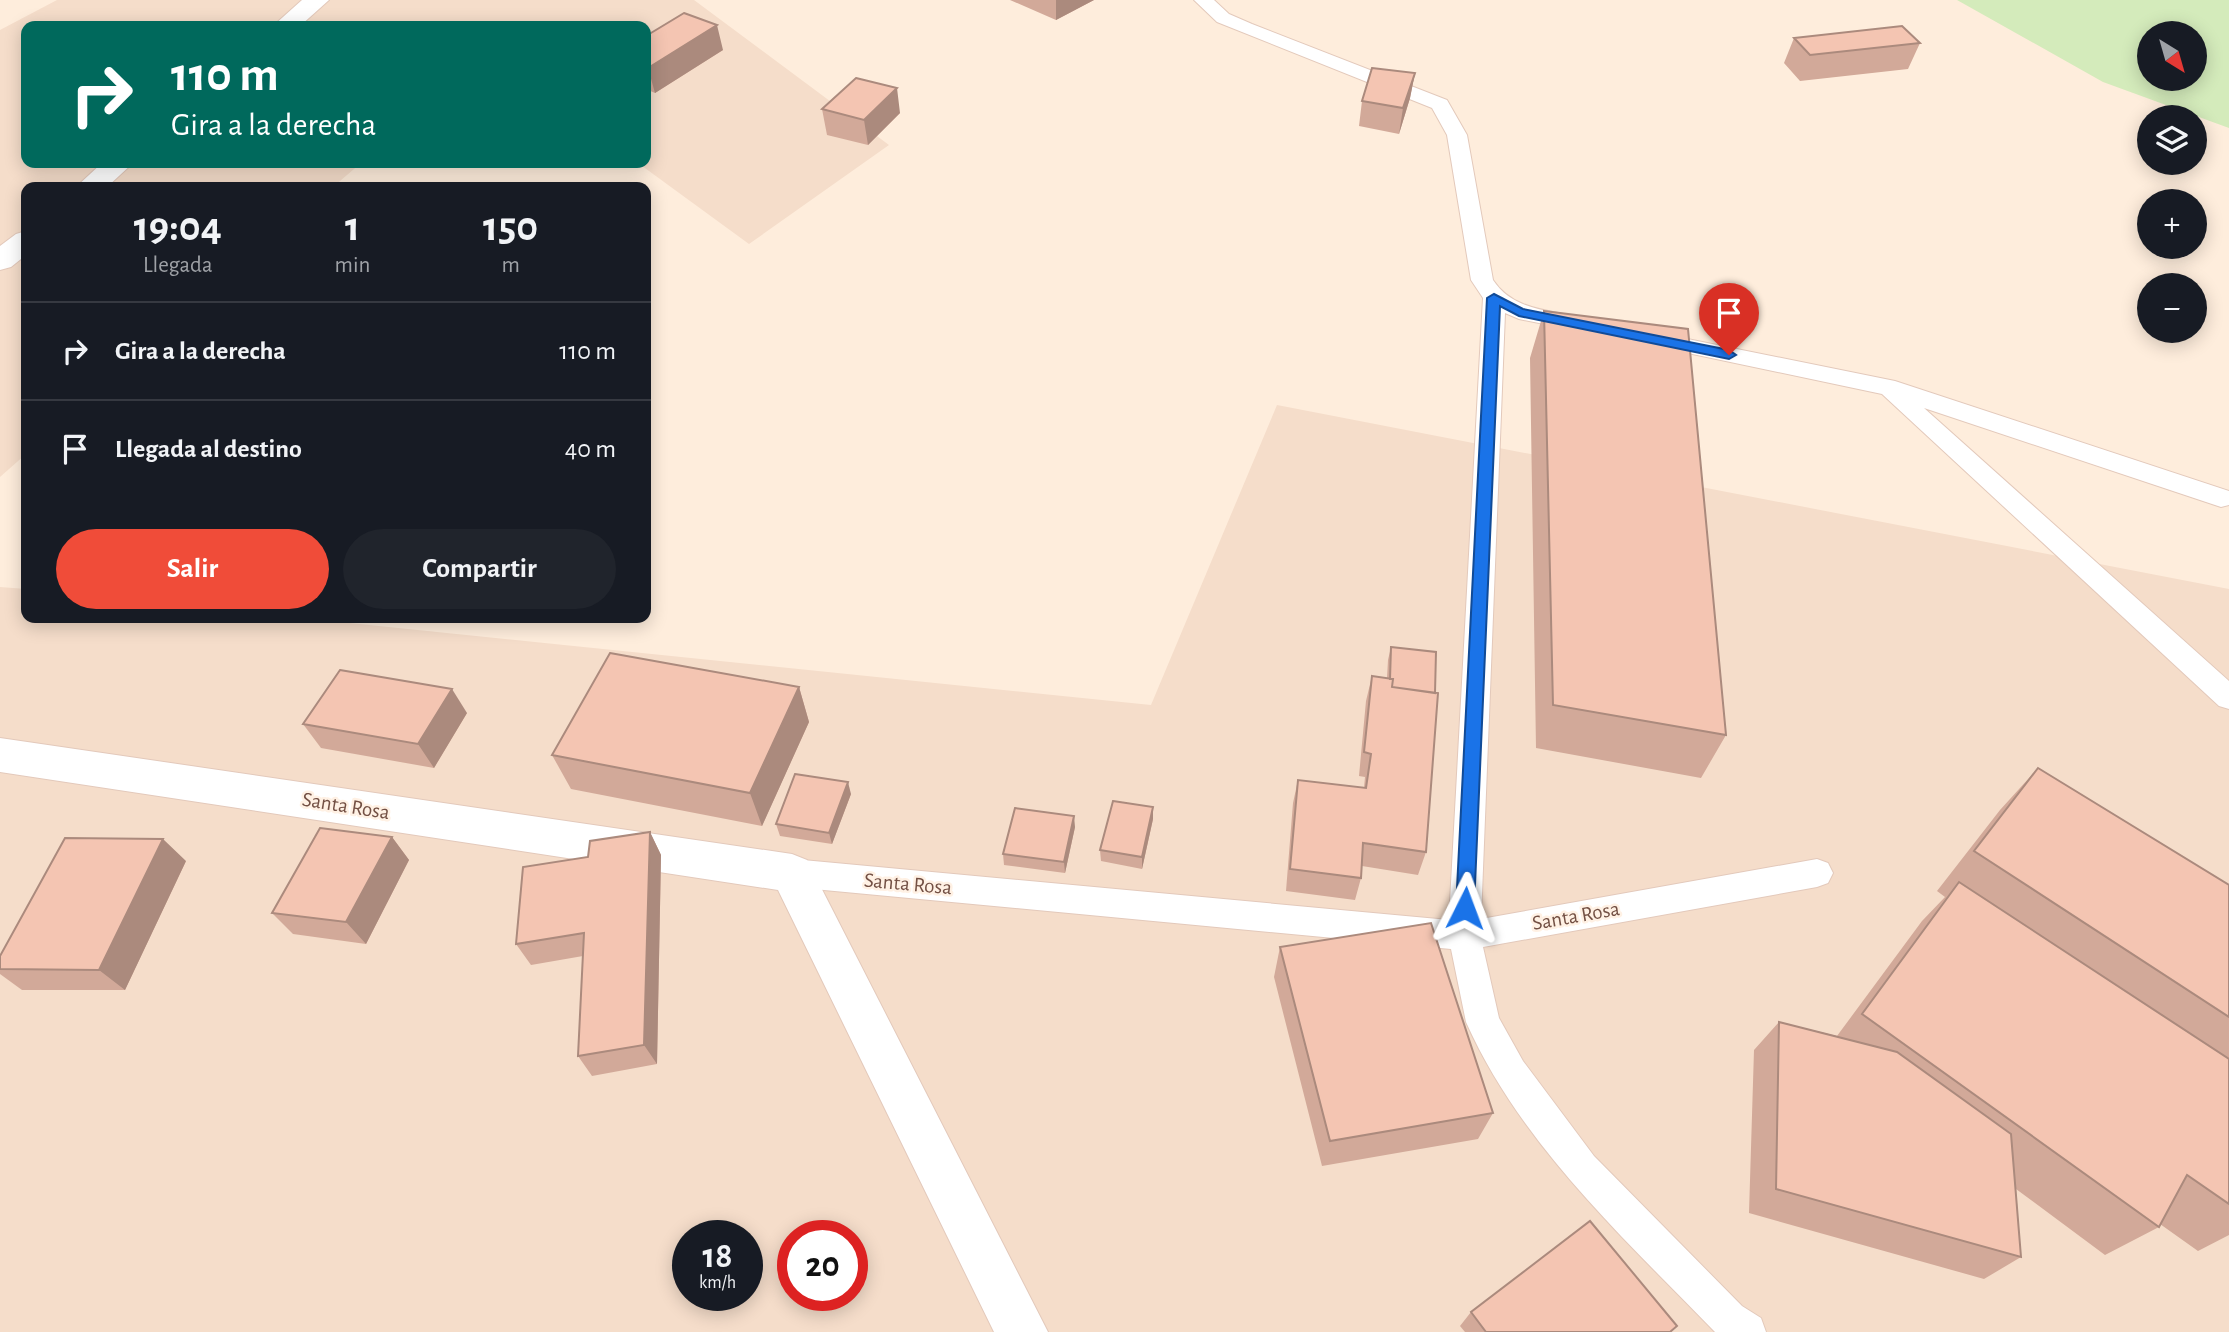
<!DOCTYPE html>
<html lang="es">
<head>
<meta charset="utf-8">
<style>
	body { margin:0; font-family:"Alegreya Sans",sans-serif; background:#20242c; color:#f1f3f6; height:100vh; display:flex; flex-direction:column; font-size:26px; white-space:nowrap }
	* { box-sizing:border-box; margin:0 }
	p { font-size:23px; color:#9ea1a6 }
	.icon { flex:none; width:38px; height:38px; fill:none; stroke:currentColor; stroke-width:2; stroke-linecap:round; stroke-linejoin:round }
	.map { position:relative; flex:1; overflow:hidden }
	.sheet { position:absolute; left:21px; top:182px; width:630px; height:441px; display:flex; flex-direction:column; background:#171b24; border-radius:14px; box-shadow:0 4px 18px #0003 }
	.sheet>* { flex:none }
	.banner { position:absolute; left:21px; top:21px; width:630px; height:147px; border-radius:14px; box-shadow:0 4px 18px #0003; background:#00695c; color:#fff; overflow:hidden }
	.needle { width:46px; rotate:143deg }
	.buttons { position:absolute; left:2137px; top:21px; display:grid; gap:14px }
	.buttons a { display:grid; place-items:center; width:70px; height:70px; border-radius:50%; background:#171b24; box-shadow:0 4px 18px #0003; font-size:35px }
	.speed { position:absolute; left:672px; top:1220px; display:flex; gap:14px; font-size:35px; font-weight:700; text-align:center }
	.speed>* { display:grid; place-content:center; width:91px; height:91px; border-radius:50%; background:#171b24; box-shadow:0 4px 18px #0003; line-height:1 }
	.speed small { font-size:18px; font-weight:400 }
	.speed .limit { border:10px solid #d22; background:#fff; color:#111 }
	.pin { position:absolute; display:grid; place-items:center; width:60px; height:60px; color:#fff; margin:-72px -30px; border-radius:50% 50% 50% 0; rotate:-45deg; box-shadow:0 0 7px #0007 }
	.pin .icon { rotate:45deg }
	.me { position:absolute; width:77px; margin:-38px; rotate:3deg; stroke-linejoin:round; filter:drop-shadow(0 0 5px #0008) }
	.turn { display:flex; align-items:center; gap:24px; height:147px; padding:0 35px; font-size:32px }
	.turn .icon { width:91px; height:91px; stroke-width:2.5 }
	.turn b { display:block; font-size:49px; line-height:60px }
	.eta { display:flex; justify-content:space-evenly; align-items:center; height:119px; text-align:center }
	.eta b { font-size:42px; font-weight:700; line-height:49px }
	.cta { display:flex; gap:14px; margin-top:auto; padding:14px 35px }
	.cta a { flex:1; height:80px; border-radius:42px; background:#f04c39; color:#fff; font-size:28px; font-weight:700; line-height:80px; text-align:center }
	.cta a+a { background:#20242c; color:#f1f3f6 }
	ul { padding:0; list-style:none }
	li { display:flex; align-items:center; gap:21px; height:98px; padding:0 35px; border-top:2px solid #363941 }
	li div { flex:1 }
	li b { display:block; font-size:26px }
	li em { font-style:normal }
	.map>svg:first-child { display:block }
	.residential { fill:#f5ddca; fill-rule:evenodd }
	.green { fill:#d4ebbb; fill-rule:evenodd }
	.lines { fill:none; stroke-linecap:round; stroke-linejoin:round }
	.service-casing { stroke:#e3c9bb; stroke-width:2 }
	.minor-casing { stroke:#e3c9bb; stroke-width:2 }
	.tertiary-casing { stroke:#e3c9bb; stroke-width:2 }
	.service { fill:#fff; fill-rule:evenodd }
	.minor { fill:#fff; fill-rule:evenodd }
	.tertiary { fill:#fff; fill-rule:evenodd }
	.wall { fill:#d2a999 }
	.shaded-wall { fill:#ab8a7d }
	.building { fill:#f4c5b2; stroke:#ab8a7d; stroke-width:2 }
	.route { fill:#1a73e8; stroke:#114b97; stroke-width:2 }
	.labels { text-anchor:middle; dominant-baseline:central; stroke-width:5; stroke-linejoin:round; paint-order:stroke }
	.street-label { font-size:21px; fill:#735044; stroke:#fff1e4 }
</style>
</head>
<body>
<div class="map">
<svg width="2229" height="1332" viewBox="0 0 2229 1332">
	<rect width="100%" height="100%" fill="#feeddc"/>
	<path class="residential" d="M57,0H694L889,145L749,244L638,163H646V26H26V163H361L333,187H26V454L0,477V30Z
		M1277,405L2229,589V1332H0V587L26,589V618H301L1151,705ZM688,1236H747V1295H688ZM793,1236H852V1295H793Z"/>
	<path class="green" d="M1957,0H2229V128L2103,82ZM2149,33H2194V79H2149Z"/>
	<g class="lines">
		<defs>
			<path id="service" d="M1194,0H1214L1229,14L1252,24L1447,100L1467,135L1493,280C1514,312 1553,310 1587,319L1590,324L1587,329L1579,331L1519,319L1505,313L1481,919L1817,859L1828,863L1833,873L1828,883L1817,887L1483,947L1499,1018L1523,1061L1594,1156L1742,1306L1761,1318L1766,1332H1715C1623,1237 1521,1145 1466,1022L1451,949L792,887L781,883L776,873L781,863L792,859L1449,920L1483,298L1471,280L1447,135L1432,108L1217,22Z
				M1653,332L1895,381L2229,491V505L2221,507L1924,408L2229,681V709L2219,706L1882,394L1645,344L1642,339L1645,334Z"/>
			<path id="minor" d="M0,738L792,854L807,860L1048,1332H994L778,890L0,772Z"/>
			<path id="tertiary" d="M302,0H329L300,26H273Z
				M102,163H133L107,187H76Z
				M26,231V255L11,267L0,270V246L16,234Z"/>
		</defs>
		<use href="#service" class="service-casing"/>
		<use href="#minor" class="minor-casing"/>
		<use href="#tertiary" class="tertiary-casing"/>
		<use href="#service" class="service"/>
		<use href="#minor" class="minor"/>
		<use href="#tertiary" class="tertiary"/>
	</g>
	<path class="wall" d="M1010,0H1094L1056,20Z
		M646,36L723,50L655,93L646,89Z
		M1794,38L1920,43L1908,69L1800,81L1784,63Z
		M1415,73L1410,98L1399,134L1359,126L1362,101Z
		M822,109L900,113L868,145L827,135Z
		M1544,311L1726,735L1701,778L1536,748L1530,358Z
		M1391,647L1426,852L1418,875L1362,866L1361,878L1355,900L1286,891L1293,803L1298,780L1364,788L1365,777L1359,776L1366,701L1372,676L1387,678L1388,660Z
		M799,687L809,722L762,826L571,789L552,755Z
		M467,713L434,768L321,748L303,724Z
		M2038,768L2229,885V1235L2198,1251L2160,1224L2159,1227L2105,1255L2016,1189L2021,1257L1984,1279L1749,1213L1754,1050L1779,1022L1837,1036L1922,921L1945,897L1937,891L2000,810Z
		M851,794L832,844L780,836L776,824Z
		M1153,819L1142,869L1101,861L1100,850Z
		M1075,827L1065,873L1004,865L1003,854Z
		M650,832L661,855L657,1064L592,1076L578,1056L583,956L531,965L516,944L588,857Z
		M392,837L409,860L366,944L293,934L272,913Z
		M186,861L125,990H22L0,974V956Z
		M1280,947L1493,1113L1478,1139L1322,1166L1274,977Z
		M1471,1312L1670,1332H1465L1460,1326Z"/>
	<path class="shaded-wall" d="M1056,0H1094L1056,20Z
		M717,25L723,50L655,93L648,68Z
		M1415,73L1410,98L1399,134L1403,108Z
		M897,88L900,113L868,145L864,120Z
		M799,687L809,722L762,826L750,793Z
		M452,689L467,713L434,768L418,744Z
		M848,782L851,794L832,844L829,833Z
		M1153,807V819L1142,869V857Z
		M1074,816L1075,827L1065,873L1064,862Z
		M650,832L661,855L657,1064L644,1045Z
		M392,837L409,860L366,944L346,922Z
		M163,839L186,861L125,990L99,970Z"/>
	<path class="building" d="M684,13L717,25L648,68L646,67V36Z
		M1902,26L1920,43L1810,55L1794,38Z
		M1372,68L1415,73L1403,108L1362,101Z
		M856,78L897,88L864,120L822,109Z
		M1544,311L1688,329L1726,735L1553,705Z
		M1391,647L1436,652L1435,693L1392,687L1393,679H1390Z
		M610,653L799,687L750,793L552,755Z
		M340,670L452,689L418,744L303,724Z
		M1372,676L1393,679L1392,687L1438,693L1426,852L1363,843L1361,878L1290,869L1298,780L1366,788L1371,754L1364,752Z
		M2038,768L2229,885V1017L1974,851Z
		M795,774L848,782L829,833L776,824Z
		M1113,801L1153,807L1142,857L1100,850Z
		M1015,808L1074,816L1064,862L1003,854Z
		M320,828L392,837L346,922L272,913Z
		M650,832L644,1045L578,1056L584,933L516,944L523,867L588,857L590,841Z
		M65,838L163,839L99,970L0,969V956Z
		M1959,882L2229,1059V1204L2187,1175L2159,1227L1862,1014Z
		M1431,923L1493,1113L1330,1141L1280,947Z
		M1779,1022L1897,1052L2011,1134L2021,1257L1776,1189Z
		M1590,1221L1677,1326L1670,1332H1486L1471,1312Z"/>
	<path class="route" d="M1494,294L1523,309L1729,350L1736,355L1729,359L1519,316L1500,306L1474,908L1472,914L1465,916L1459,914L1456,908L1487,298Z"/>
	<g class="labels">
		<g class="street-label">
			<text transform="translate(346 806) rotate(9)">Santa Rosa</text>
			<text transform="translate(908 884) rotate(5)">Santa Rosa</text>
			<text transform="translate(1576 916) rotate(-10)">Santa Rosa</text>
		</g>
	</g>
</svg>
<div class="buttons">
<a><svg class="needle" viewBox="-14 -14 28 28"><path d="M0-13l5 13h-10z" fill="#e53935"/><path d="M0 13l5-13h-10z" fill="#9ea1a6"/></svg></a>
<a><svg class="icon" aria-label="layers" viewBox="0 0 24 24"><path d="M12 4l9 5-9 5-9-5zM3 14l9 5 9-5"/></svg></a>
<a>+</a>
<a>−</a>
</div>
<div class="speed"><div>18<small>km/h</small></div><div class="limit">20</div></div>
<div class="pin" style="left:1729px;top:355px;background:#d93025"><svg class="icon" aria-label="arrive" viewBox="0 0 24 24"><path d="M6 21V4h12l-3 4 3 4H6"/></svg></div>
<svg class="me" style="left:1465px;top:908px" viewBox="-20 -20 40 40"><path d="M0-17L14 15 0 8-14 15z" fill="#1a73e8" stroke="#fff" stroke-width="4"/></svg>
<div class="banner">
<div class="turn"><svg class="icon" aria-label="right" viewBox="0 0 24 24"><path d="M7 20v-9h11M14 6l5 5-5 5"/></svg><div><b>110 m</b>Gira a la derecha</div></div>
</div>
<section class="sheet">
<div class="eta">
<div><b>19:04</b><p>Llegada</p></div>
<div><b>1</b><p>min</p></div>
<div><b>150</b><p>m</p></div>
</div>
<ul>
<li><svg class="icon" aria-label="right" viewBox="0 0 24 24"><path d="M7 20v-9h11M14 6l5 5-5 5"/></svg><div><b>Gira a la derecha</b></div><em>110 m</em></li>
<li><svg class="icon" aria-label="arrive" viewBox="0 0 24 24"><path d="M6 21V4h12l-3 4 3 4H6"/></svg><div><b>Llegada al destino</b></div><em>40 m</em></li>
</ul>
<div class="cta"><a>Salir</a><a>Compartir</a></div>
</section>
</div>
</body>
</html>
